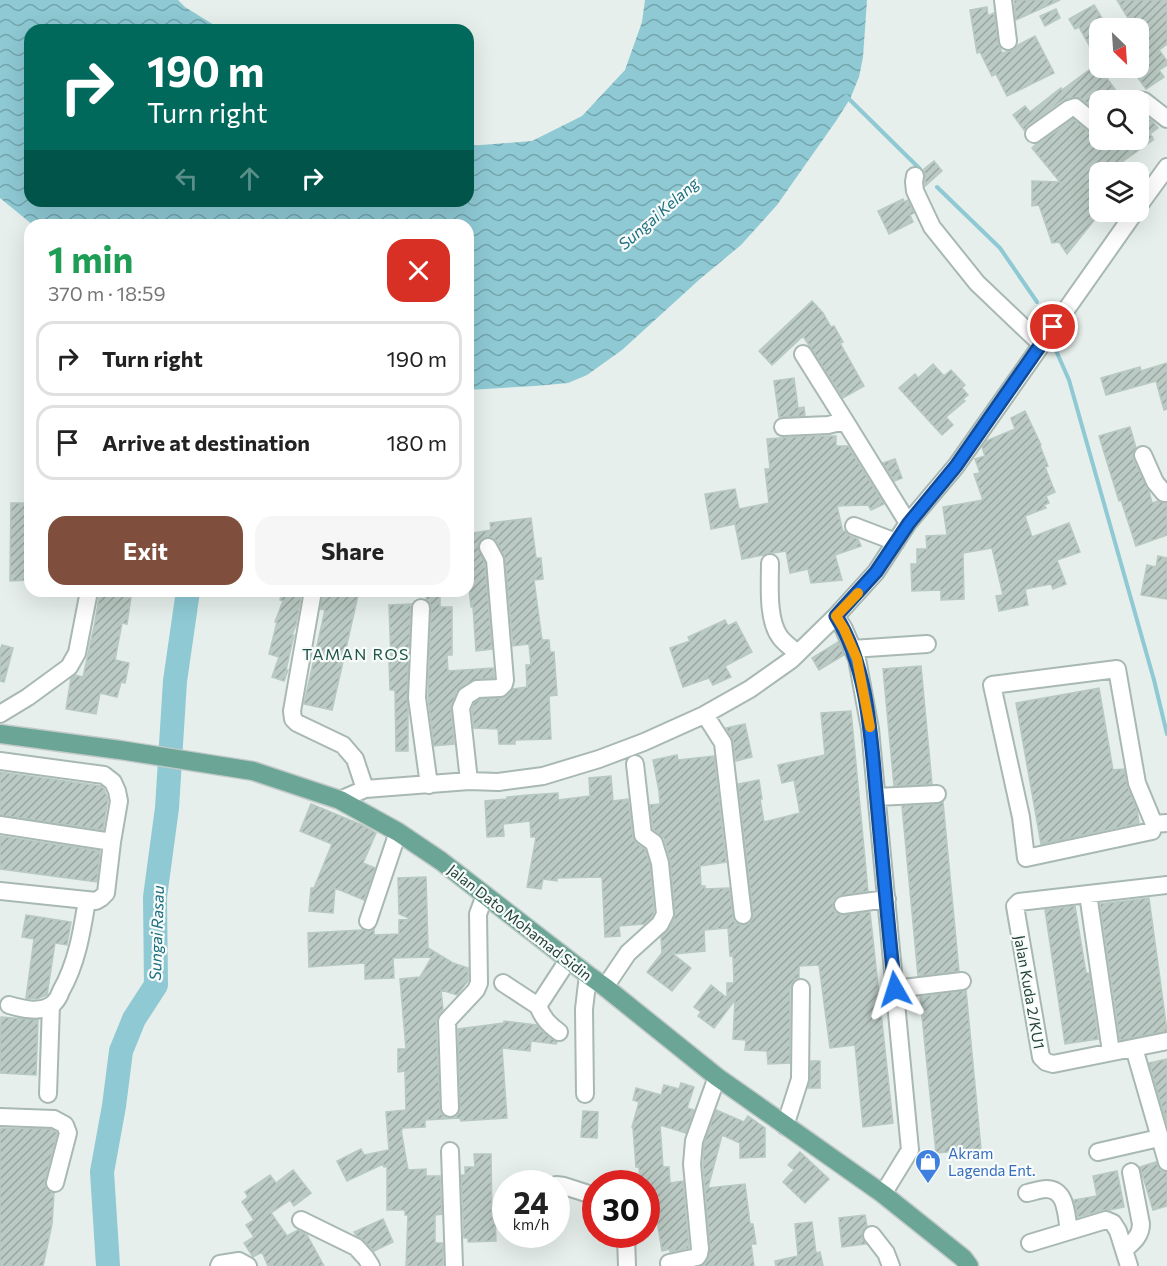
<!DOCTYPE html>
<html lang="en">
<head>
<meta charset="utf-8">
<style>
	body { margin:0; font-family:Commissioner,sans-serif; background:#f6f6f6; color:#222; height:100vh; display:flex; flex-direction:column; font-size:22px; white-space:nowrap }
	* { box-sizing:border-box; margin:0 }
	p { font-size:20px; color:#767676 }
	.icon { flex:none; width:33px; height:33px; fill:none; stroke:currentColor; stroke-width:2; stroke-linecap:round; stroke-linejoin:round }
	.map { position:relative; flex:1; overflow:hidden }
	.sheet { position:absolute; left:24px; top:219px; width:450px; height:378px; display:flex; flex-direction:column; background:#fff; border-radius:18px; box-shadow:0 6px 24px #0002 }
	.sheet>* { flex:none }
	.banner { position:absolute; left:24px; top:24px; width:450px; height:183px; border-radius:18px; box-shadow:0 6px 24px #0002; background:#00695c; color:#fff; overflow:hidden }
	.needle { width:39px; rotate:155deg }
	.controls { position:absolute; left:1089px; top:18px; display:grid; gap:12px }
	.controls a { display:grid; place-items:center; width:60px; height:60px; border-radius:12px; background:#fff; box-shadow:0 6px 24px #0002; font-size:30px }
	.speed { position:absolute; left:492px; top:1170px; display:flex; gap:12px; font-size:30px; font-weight:700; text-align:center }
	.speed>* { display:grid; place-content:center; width:78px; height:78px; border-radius:50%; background:#fff; box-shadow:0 6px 24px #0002; line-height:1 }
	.speed small { font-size:15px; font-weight:400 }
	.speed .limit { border:9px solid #d22; background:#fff; color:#111 }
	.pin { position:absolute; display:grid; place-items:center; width:51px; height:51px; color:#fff; margin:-26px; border:3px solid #fff; border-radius:50%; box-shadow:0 2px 6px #0007 }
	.me { position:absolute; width:66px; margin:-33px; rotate:354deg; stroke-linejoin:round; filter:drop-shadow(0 0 4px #0008) }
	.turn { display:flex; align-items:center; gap:21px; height:126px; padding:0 24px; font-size:27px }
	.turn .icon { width:78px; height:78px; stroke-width:2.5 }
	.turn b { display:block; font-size:42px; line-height:51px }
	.lanes { display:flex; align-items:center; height:57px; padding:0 24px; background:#0003; justify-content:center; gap:30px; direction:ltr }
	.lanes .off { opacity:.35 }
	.round { display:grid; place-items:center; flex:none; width:63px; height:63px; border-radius:18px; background:#f6f6f6 }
	.summary { display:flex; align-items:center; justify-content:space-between; height:102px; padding:0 24px }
	h1 { font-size:36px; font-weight:700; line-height:45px; color:#1e9e55 }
	.button { display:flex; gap:12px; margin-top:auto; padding:12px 24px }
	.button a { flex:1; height:69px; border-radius:18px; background:#804e3d; color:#fff; font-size:24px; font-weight:700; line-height:69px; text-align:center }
	.button a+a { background:#f6f6f6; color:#222 }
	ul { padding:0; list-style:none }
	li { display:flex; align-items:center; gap:18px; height:75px; margin:0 12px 9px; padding:0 12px; border:3px solid #e0e0e0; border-radius:18px }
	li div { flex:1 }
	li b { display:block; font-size:22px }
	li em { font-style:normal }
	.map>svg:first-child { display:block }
	.water { fill:url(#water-waves) }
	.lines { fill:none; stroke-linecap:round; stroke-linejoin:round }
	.stream { stroke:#8ec9d4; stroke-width:4 }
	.river { stroke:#8ec9d4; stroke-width:24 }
	.building { fill:url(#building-hatch); stroke:#b8c9c2; stroke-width:1.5 }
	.minor-casing { stroke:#a8b8b2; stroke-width:20 }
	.major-casing { stroke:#c2cac8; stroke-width:21 }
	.minor { stroke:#fff; stroke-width:16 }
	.major { stroke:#6aa596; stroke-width:18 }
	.route-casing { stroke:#114b97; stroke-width:15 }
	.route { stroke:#1a73e8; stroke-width:10 }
	.slow { stroke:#f59e0b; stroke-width:10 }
	.labels { text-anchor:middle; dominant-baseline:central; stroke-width:4.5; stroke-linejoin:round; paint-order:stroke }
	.street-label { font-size:15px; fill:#24423a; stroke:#f7fbf9 }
	.shop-label { font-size:15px; fill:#366cbe; stroke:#f7fbf9; text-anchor:start }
	.water-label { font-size:16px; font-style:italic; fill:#1c6f80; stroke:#f7fbf9 }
	.neighbourhood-label { font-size:16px; letter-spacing:1.5px; fill:#1f5548; stroke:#f7fbf9 }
</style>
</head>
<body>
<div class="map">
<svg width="1167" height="1266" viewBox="0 0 1167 1266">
	<defs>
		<pattern id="water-waves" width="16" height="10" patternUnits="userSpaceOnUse" patternTransform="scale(1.5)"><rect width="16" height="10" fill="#8ec9d4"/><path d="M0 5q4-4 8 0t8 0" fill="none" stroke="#74a5ad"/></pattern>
		<pattern id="building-hatch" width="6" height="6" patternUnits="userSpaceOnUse" patternTransform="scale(1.5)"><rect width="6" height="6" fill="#bbcac4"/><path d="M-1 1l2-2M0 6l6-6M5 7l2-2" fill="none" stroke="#98a6a0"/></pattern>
	</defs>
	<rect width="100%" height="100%" fill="#e6efeb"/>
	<path class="water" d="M0,0H178L185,7L222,30H30V201H468V146L532,141L582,116L625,70L642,22L645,0H867L863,57L859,77L850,99L836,121L777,205L741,245L700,279L622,350L587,375L568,383L535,386L468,390V225H33L0,198Z"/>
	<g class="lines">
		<path class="stream" d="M846,96L920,169
			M937,187L1000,248L1037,302
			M1054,346L1069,380L1154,680L1167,734"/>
		<path class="river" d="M108,1266L102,1172L114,1106L121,1051L134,1019L156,985L155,897L167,808L175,681L188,591"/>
	</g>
	<path class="building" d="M1014,0H1060L1016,20Z
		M1117,0H1167V44L1159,50L1167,61V65L1159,70L1164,77L1146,89L1131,68H1138V51L1144,47L1140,40L1141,39L1138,35V28H1134Z
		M1094,5L1108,28H1100V41L1090,47L1079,27L1075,29L1069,19Z
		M987,7L988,16L994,13L998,42L1002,53L1014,50L1018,45L1035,36L1054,73L1007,96L996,74L992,76L980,52L977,53L970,10Z
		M1056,9L1060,18L1045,26L1040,16Z
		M1097,64L1119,95L1111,100H1100V109L1096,111L1082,99L1076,97L1063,100L1028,125L1024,130L1013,115L1025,106L1030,112L1061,88L1062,90Z
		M1138,111L1152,121L1158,128L1150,134L1153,138L1150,140H1153L1115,167L1120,172H1100V213L1067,254L1059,242L1052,243L1039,205L1032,206V181L1060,182L1032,148L1036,144L1040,143L1073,119L1087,131L1096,136L1099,140H1138Z
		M934,161L942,171L925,186V173L923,170Z
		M903,199L904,202L908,200L914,213L910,215L913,222L889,234L878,211Z
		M812,301L823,313L831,327L834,326L843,342L840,343L864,386L843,398L803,336L772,365L759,351Z
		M1167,363V409L1164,410L1156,381L1106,395L1101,378L1140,367L1141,371Z
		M933,364L944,376L951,370L965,385L962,388L968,395L963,399L965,401L946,417L953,425L942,435L899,388L915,374L918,378Z
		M794,378L798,408L804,407L805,416L779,417L774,381Z
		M1025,411L1041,445L1040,446L1048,466L1045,467L1055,492L1046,496L1049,503L1044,505L1046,508L1025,516L1032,537L1069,523L1080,552L1057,560L1066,584L1053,589L1051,584L1025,589L1028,605L999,611L996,596L1003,595L992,548L963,553L964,599L941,600V590L912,591L911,564H917V549H927L926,536L947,535L943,507L983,500L974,474L980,473L975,459L985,456L982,447L986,441L1015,429L1011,418Z
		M1130,427L1136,448L1133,453V459L1149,491L1152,503L1158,501L1167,504V535L1136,546L1121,500L1119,501L1099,436Z
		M807,436H836V446H848L884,504L871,510L868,505L837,506L843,532L845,531L850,536L858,539L861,546L835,555L842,580L811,583L808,569L790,573L786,551L773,553H770L763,555L742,559L735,524L711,529L705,494L735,489L739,509L769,503L765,469H770L767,439Z
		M895,459L902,478L894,481L883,463Z
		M11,503H26V509H30V533H25L26,559H30V580L10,581Z
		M531,518L536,558H541L543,579L534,580L542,640H549L550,652H554L557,695L549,696L551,739L515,740V744H499L498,729L474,728L472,710L474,703L480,699L501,698L507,695L513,689L527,687L526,665H531L529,644L513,646L505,559L497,542L493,538L488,537L484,538L479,541L478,547L485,563L492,649L476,651L473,607H471L468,580V534L491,530L490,523Z
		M1158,556L1167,558V599L1141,595L1147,565L1156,567Z
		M100,591H117L116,595L131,597L127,624L122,623L115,660L129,663L125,683L121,682L117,697L100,693L96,714L66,709L71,678L75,675L83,677L95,622Z
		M282,591H302L296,625L292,635H294L286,670H288L284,681L272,677L279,657L269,654L277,622H275L283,601L280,600Z
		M323,591H359L332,710L304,704L325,610L320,609Z
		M440,595V607H452V655H447L448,671L493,668L494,678L476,679L460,688L456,692L451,709L454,744L434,746L428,698L431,608L430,603L426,599V596Z
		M411,604L407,698L408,710V751H396L395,690H390L389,661H391L389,605Z
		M725,620L728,626L736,622L752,652L725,666L731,677L713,685L709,678L683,687L670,648L690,641L688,637Z
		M838,642L844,655L819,670L812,658Z
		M2,645L13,648L4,682L0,681V650Z
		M921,666L932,784L894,786L883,669Z
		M1099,688L1113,770L1124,769L1127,785L1137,810L1139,823L1041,844L1016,703Z
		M851,711L868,891L837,896L834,901L833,906L835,912L840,915L870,912L893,1123L863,1127L855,1045L830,1048L819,965L799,966V978L795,979L792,983L790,988V1063L768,1064L767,1051L745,1050L746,1040L733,1039L735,1000L714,1028L698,1016L701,1012L694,1007L711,985L727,998V983H734L733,956H730L728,928L704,930L705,951L673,954L691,968L672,991L647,972L662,953L661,937L669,929L674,919L675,913L670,860L664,839L660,835L653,829L650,805L660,804L659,791L653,760L677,755L678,760L714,756L726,862L700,866L701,886H705V889L729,888L734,921L739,925H745L749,924L752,920L753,914L738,784L759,780L762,799H760L764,822L800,813L794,780L782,783L778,765L825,755L821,713Z
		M745,724L752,757L736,761L733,741L726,728Z
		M0,772L101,786L104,789L108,799L103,830L0,815Z
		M611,776L613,801L628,799L633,837L636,843L645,849L650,865L654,912L651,918L644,924L619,926L620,936L605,937L602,877L557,878V881L543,879L541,889L527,887L536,837H531L530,821L503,824L504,836L487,837L485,801L507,799V797L527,795L558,793V800L590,796L589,778Z
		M943,802L959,971L918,976L902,806L938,804Z
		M311,804L362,825L376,833L363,863L375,868L364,900L335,888L333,913L309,911L311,888H314L332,844L300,831Z
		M0,836L100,851L97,882L0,869Z
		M426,877L428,948L453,963L468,968V981L457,995L441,990L443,1010L437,1017L436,1021L440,1108L441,1114L446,1117L451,1118L456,1117L459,1112L460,1108L458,1029L504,1023V1021L537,1025L545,1034L557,1042L556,1044L531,1041L530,1051L502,1048L507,1118L461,1121L460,1118L425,1120V1127L402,1128V1130H401L408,1170L426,1169V1176H440L442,1214L435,1215V1243H443V1266H406L408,1215H405V1210H387V1166L384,1167L383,1164L347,1181L337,1161L361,1149L364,1155L389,1150L386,1112L406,1110L405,1071L398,1072V1049H406L400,979L420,977L432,957L393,958L394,978L365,979V963L309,967L308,933L363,930L369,931L374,929V935L399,934V920L411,919L399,914L398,878Z
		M1149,898L1167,1031L1120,1040L1100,904Z
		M1075,906L1086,973H1089L1098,1039L1065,1044L1045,910Z
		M26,915L71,922L67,945L55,943L47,995L37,999L26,998L34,939L22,937Z
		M966,990L981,1149L936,1153L920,997Z
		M1,1017L38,1020L36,1075L0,1073Z
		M1167,1059V1124L1149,1063Z
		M811,1061H820V1088H808L810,1079Z
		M681,1083L694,1087L687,1108L694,1110L686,1133L660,1125L663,1167H669L670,1183L683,1181L689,1248L670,1252V1249L662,1251L657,1221L649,1222L646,1208V1184H640L639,1167H636L633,1128L632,1127L639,1102L633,1100L636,1088L661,1095L664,1085L679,1089Z
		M716,1110L744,1122L748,1116L765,1128V1157L740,1158V1143L722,1135L708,1188L745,1184L750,1224H753L756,1244H751L754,1266H701L708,1259L710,1248L703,1164L704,1143Z
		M583,1111L598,1112L597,1138L581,1137Z
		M0,1128L51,1129L57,1133L45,1181V1185L47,1190L54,1193L52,1224L43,1266H0Z
		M800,1152L829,1179L805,1203L783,1182L794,1170L788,1165Z
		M474,1154H491L492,1217H495L496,1241L468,1242V1238H464L461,1175H465V1167H475Z
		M1156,1162L1160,1170L1167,1172V1206L1153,1210L1140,1167Z
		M293,1170L311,1193L294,1206L290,1200L271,1213L287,1236L298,1230L307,1235L324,1266H268L262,1252L253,1257L244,1243L254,1237L246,1225L254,1220L242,1202L248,1197L245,1192L270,1175L276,1183Z
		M1117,1171L1124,1207L1110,1210H1103L1078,1217L1074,1200L1097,1196L1093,1176Z
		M865,1215L867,1226L863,1231L862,1236L866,1244L842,1247L839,1218Z
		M383,1219L393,1242L374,1251L363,1240L356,1235L354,1232Z
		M812,1222L816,1253L820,1252L823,1266H776L775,1261L798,1256L795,1224Z"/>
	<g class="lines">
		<defs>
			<path id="minor" d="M1003,0L1008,41
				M1136,100L1144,101L1167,119
				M1034,134L1069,109L1075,107L1094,123L1100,126
				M915,176L914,182L915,191L932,227L977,283L1041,344
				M1138,207L1167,167
				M803,354L845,421
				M783,427L828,425L845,421L908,523
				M1143,455L1155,482L1164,493H1167
				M854,526L896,542
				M770,563C770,584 767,620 780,637C784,643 792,648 797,653
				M313,591L292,711L293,719L297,723L343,745L355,759L365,789
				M421,608L417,698L429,785
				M836,616L844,629L857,659L870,729L910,1150L883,1194
				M852,649L927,644
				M0,714L28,697L69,667L77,653L89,591
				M704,715L709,721L723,743L743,915
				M0,761L104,775L113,782L117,791L119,801L112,842L106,893L101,898L96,901L0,891
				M469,781L461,708L466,696L477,689L500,688L504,684L505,680L495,560L488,547
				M877,797L937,794
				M340,800L365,789L469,781L498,782L543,776L599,759L644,742L704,715L750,689L791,660L836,616L876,572L908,523L956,466L1135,212
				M1154,824L1152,831L1026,858L1021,817L992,685L1117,669L1137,783L1154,824L1167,823
				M0,825L112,842
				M1167,885L1019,902L1015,906L1041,1057L1046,1062L1053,1064L1167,1041
				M1088,894L1111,1052
				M843,905L887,899
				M368,921L398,832
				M503,983L538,1006
				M605,987L628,953L660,924L665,914L660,863L654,843L643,835L635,764
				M895,989L962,981
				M9,1005C23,1009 42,1014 54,1003C57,1000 60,994 61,991C77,963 82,931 87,900
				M559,1032C548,1024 543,1018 538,1006L568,960
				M1134,1048L1167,1162
				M48,1094L51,1005
				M585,1094L584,1009L588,975
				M450,1108L447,1021L476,990L479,983L478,914L485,895
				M0,1117L54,1119L65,1125L68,1133L55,1183
				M785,1126L800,1079L801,988
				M450,1151L454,1266
				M1098,1152L1159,1138
				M556,1185L564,1186L592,1195L596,1198
				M1027,1193C1033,1192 1040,1189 1046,1189C1067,1189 1066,1215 1069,1231
				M301,1220L356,1247L366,1258L371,1266
				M625,1234L626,1237L627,1266
				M872,1235L886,1253L891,1266
				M1030,1243L1106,1220L1113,1223L1118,1231L1129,1266
				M1124,1250C1133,1242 1141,1236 1141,1224L1131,1172
				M669,1263L697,1257L699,1254L700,1249L692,1164L694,1141L717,1077
				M219,1266L220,1264L239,1261L248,1266"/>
			<path id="major" d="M0,734L120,750L253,771L340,800L398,832L441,861L588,975L605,987L717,1077L883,1194L963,1258L969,1266"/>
		</defs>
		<use href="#minor" class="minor-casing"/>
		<use href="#major" class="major-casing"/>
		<use href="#minor" class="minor"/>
		<use href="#major" class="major"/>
	</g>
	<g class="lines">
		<defs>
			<path id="route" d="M895,989C888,927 883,865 877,802C871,741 869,669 836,616L876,572L909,523L956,466L1053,327"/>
		</defs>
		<use href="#route" class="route-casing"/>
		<use href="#route" class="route"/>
		<path class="slow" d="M858,593L836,616L844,629L857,659L870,727"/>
	</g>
	<defs>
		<symbol id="shop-pin" viewBox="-11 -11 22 30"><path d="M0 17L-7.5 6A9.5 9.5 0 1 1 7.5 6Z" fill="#3f7fe0" stroke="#f7fbf9"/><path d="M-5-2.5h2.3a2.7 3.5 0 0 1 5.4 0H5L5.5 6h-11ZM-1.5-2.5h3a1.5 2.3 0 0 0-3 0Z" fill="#fff"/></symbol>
	</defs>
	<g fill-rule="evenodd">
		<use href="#shop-pin" x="913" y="1147" width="30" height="40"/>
	</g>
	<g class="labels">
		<g class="street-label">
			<text transform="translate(520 922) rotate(38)">Jalan Dato Mohamad Sidin</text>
			<text transform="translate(1030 992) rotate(80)">Jalan Kuda 2/KU1</text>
		</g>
		<g class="shop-label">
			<text x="948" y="1153">Akram<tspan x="948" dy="17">Lagenda Ent.</tspan></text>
		</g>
		<g class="water-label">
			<text transform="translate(658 213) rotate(-41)">Sungai Kelang</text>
			<text transform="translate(156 933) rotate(-88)">Sungai Rasau</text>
		</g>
		<g class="neighbourhood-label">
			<text x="356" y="653">TAMAN ROS</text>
		</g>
	</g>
</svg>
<div class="controls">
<a><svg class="needle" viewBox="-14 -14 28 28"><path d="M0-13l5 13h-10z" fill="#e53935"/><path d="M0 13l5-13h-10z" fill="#767676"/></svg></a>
<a><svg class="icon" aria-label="search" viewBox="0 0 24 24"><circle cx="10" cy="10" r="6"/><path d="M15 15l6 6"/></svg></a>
<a><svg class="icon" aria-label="layers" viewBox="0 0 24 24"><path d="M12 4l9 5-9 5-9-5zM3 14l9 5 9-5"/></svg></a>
</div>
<div class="speed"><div>24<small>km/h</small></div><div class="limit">30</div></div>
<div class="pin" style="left:1053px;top:327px;background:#d93025"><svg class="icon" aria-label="arrive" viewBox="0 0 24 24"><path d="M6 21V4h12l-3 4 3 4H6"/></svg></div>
<svg class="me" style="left:895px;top:989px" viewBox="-20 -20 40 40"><path d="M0-17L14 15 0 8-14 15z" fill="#1a73e8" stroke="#fff" stroke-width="4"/></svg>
<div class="banner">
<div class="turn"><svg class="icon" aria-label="right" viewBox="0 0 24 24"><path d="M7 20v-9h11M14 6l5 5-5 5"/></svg><div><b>190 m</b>Turn right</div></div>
<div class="lanes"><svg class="icon off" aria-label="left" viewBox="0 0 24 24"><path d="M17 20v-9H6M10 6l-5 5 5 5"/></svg><svg class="icon off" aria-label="ahead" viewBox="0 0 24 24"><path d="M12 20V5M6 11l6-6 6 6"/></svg><svg class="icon" aria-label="right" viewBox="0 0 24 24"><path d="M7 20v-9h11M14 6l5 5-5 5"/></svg></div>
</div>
<section class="sheet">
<div class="summary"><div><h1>1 min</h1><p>370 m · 18:59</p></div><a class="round" style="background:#d93025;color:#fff"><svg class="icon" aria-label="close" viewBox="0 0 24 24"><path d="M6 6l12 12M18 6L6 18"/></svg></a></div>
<ul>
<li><svg class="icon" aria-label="right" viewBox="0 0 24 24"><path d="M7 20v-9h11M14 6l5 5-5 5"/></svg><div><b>Turn right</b></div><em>190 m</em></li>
<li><svg class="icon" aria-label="arrive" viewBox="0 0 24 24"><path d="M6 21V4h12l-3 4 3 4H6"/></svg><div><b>Arrive at destination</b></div><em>180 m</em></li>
</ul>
<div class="button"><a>Exit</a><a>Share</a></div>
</section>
</div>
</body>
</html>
